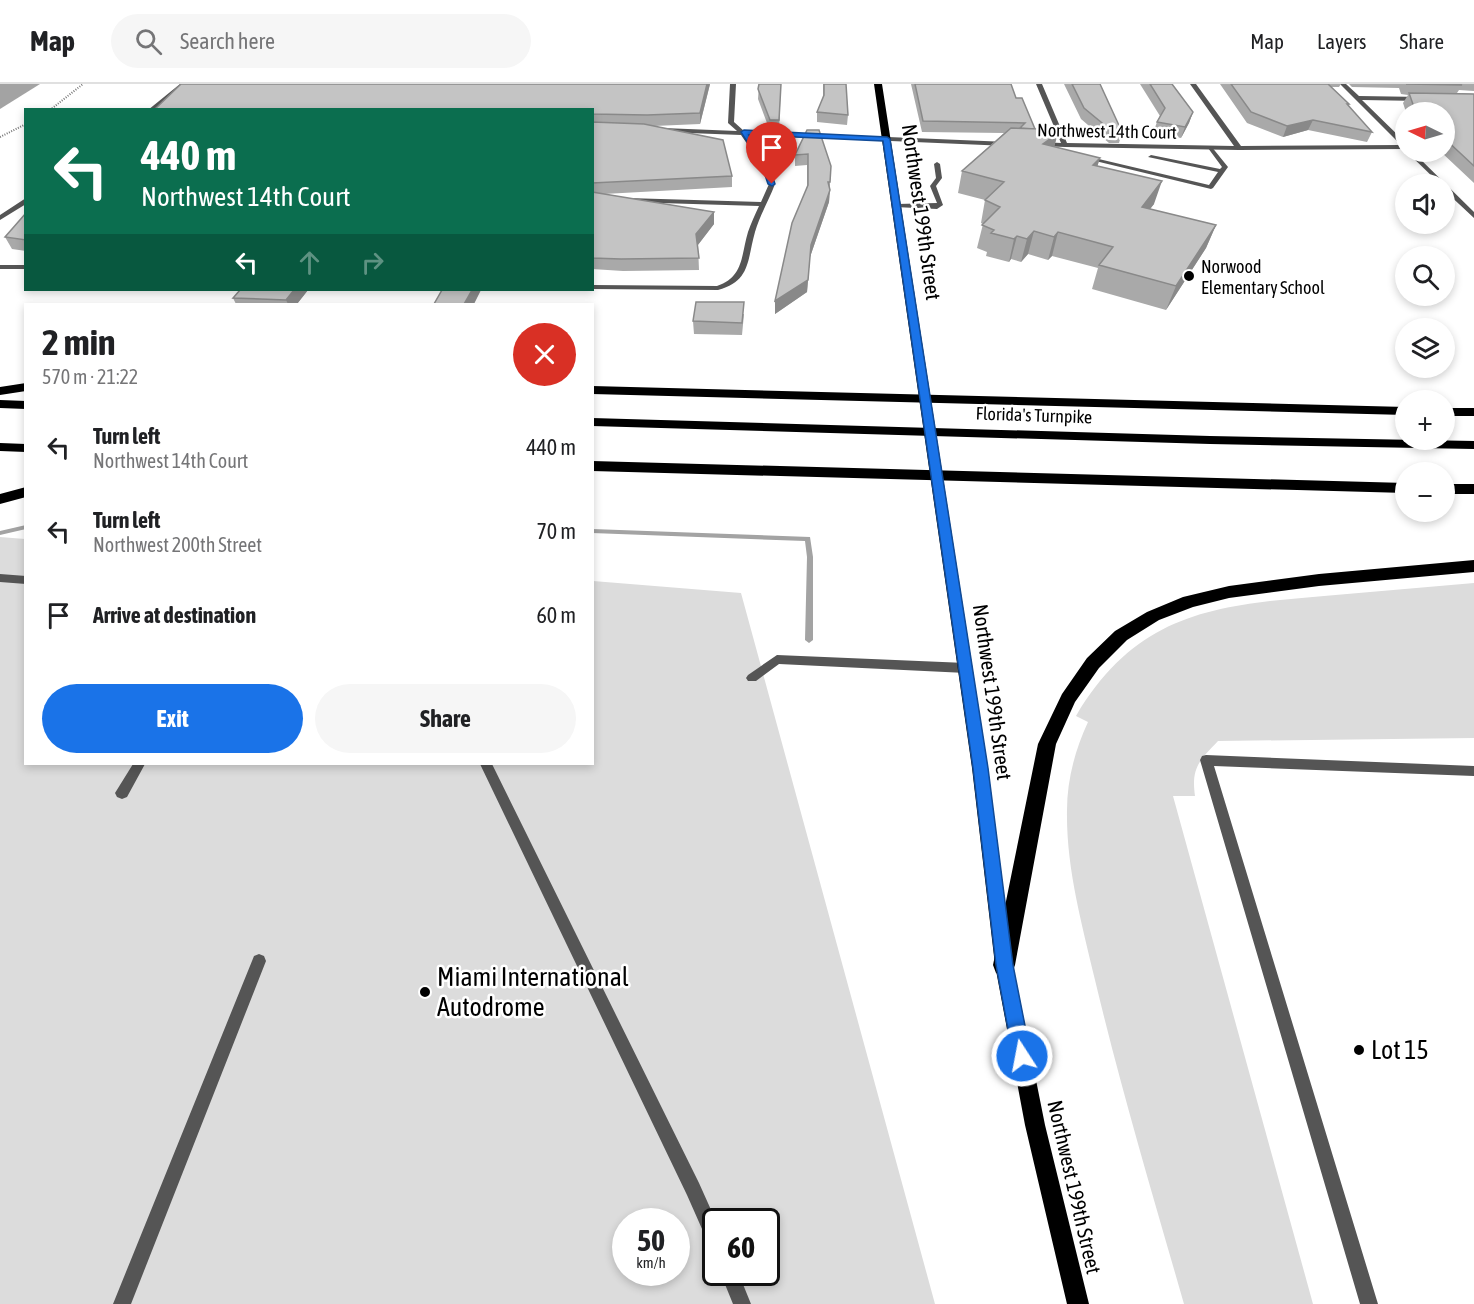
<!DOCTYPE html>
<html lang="en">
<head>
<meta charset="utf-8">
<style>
	body { margin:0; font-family:"Asap Condensed",sans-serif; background:#f6f6f6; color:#202124; height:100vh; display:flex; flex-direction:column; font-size:22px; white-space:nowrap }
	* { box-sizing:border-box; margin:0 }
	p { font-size:20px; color:#757577 }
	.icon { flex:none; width:33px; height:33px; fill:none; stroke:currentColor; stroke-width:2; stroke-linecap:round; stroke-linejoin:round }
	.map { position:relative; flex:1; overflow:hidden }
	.details { position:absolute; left:24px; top:219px; width:570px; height:462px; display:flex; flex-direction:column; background:#fff; border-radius:0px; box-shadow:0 3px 9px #0003 }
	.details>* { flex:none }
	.top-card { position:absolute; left:24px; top:24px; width:570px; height:183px; border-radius:0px; box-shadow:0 3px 9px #0003; background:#0b6e4f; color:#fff; overflow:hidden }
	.needle { width:39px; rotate:275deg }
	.tools { position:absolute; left:1395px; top:18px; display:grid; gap:12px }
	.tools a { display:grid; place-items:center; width:60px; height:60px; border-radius:50%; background:#fff; box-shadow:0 3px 9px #0003; font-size:30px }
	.speed { position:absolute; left:612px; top:1124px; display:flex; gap:12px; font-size:30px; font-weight:700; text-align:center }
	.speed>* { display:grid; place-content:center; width:78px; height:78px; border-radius:50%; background:#fff; box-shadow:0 3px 9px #0003; line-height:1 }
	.speed small { font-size:15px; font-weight:400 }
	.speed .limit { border:3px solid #111; border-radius:9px; background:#fff; color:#111 }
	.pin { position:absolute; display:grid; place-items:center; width:51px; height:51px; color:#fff; margin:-62px -26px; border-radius:50% 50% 50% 0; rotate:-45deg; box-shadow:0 0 6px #0007 }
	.pin .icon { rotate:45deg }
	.me { position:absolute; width:66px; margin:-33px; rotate:349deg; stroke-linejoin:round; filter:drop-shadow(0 0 4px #0008) }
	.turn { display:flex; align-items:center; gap:21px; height:126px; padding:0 18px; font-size:27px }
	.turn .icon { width:78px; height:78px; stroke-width:2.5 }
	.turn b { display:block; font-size:42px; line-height:51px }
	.lanes { display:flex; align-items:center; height:57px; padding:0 18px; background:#0003; justify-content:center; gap:30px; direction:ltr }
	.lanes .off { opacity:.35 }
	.round { display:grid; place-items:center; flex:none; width:63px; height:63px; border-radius:32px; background:#f6f6f6 }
	.head { display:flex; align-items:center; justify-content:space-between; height:102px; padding:0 18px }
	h1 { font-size:36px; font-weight:700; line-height:45px }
	.button { display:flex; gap:12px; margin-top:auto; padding:12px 18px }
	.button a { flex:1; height:69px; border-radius:36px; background:#1a73e8; color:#fff; font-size:24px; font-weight:700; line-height:69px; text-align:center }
	.button a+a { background:#f6f6f6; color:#202124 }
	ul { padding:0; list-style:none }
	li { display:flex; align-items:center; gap:18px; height:84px; padding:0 18px }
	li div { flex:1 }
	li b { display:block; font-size:22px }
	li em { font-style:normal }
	header { display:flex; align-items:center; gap:36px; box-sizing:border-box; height:84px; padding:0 30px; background:#fff; border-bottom:2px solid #e0e0e0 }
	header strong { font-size:28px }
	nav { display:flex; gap:33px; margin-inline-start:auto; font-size:21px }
	.search { width:420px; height:54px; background:#f6f6f6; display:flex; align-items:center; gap:15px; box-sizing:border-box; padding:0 21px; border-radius:33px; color:#757577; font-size:22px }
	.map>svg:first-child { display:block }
	.green { fill:#dcdcdc; fill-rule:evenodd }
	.water { fill:#a3a3a3 }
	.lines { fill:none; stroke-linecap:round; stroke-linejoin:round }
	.stream { fill:#a3a3a3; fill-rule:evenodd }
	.path { stroke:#777; stroke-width:2; stroke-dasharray:1 1.5; stroke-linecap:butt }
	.lane { fill:#555; fill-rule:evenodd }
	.street { fill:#555; fill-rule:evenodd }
	.primary { fill:#000; fill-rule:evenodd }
	.highway { fill:#000; fill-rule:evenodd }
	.wall { fill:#a9a9a9 }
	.shaded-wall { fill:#898989 }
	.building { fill:#c4c4c4; stroke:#898989; stroke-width:1.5 }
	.route { fill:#1a73e8; stroke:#114b97; stroke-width:1.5 }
	.poi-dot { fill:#000; stroke:#fff; stroke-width:2 }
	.labels { text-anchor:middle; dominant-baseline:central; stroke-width:5; stroke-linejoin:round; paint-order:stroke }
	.far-street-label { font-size:18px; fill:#000; stroke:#fff }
	.far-poi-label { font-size:18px; fill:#000; stroke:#fff; text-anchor:start }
	.street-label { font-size:21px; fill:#000; stroke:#fff }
	.near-poi-label { font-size:26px; fill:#000; stroke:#fff; text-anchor:start }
</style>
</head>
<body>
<header>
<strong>Map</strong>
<div class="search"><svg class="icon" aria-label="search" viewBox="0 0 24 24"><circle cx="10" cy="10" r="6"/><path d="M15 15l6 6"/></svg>Search here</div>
<nav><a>Map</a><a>Layers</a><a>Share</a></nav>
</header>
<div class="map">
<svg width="1474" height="1220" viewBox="0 0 1474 1220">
	<rect width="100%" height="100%" fill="#fff"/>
	<path class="green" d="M0,453L25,455L26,680H592L593,497L741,509L935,1220H0ZM626,1137H676V1188H626ZM716,1137H766V1188H716Z
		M1474,499V654L1218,657C1199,677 1191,684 1195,712H1173L1313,1220H1184C1153,1112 1121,1005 1095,896C1082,840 1066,784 1067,726C1067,696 1075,666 1088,638L1076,632C1137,529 1215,521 1324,512C1374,508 1424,503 1474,499Z"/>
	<path class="water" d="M0,0H40L0,25Z"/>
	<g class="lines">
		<path class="stream" d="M26,441V445L0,451V447Z
			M592,445L810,453L813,473V556L809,559L805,556L807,473L805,457L592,449Z"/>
		<path class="path" d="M50,26L83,0
			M0,53L26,40"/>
		<path class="lane" d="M1211,62L1228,83L1213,104L1211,105L1083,74L1086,72L1209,101L1218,88L1148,73L1151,71L1220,85L1222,83L1208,64Z
			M937,78L940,80L942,94L936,102L943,121L937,125L895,123L894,122L897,120L937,119L930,102L936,94L934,80Z
			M0,490L26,492V500L0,498Z
			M777,571L966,579L972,584L966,589L779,580L756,597H748L746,594L748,591Z
			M1206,671L1474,682V692L1214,682L1378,1220H1360L1200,676L1202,672Z
			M133,680H145L127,713L122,715L117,713L115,709Z
			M480,680H492L699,1099L716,1137V1166L710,1163L687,1111Z
			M259,870L264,872L266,877L131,1220H113L252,877L254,872Z
			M720,1188H738L751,1220H733Z"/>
		<path class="street" d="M180,0H187L155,26H148Z
			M730,0H736L734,38L744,47L1008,58L1011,60L1008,62L748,51L764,74L775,100C769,116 760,131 755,148C747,176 751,197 718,206L592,205V201L717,202C744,193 741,171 748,148C751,139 755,131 759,122L627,118L624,116L627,114L761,118L769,100L757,74L741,51L663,48L660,46L663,44L737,47L728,39Z
			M1036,0H1042L1067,59L1234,62L1190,0H1196L1241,62L1401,61L1340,0H1346L1359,12L1422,13L1425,15L1422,17L1362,16L1406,59V65L1239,66L1065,63L1041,62L1038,60L1041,58L1061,59Z
			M1407,68H1413L1474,128V134L1444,106V100H1440Z
			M26,114V120L0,136V131Z
			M0,181H26V185H0Z"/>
		<path class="primary" d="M874,0H882L988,684L1013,881L1045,1041L1089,1220H1067L1025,1041L995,881L972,684Z"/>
		<path class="highway" d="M26,299V307L0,311V303Z
			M592,302L1406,323V331L592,310Z
			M0,316L26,317V325L0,324Z
			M1444,324H1474V332H1444Z
			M592,334L1210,352L1474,357V365L1210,360L592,342Z
			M0,359L26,360V368L0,367Z
			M592,377L1406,399V409L592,387Z
			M1444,400H1474V410H1444Z
			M26,403V413L0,420V410Z
			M1474,476V488L1319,502L1229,514L1193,523L1159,536L1127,556L1099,584L1075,618L1056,660L1015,881L1012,889L1004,892L996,889L993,881L1038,660L1062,610L1087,574L1115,547L1147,528L1183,513L1229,502L1319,490Z"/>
	</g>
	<path class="wall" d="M710,0L700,40L654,42L732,92V103L604,110L714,128V140L698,161L699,186L623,187L592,185V26Z
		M759,0H781L779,47H770L758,15Z
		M823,0H846L848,31L847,41L817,38V28L823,14Z
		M911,0H1011L1016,14L1035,45L1058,49L1054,63L1100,74L1097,82L1154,120L1150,125L1216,141L1206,164L1166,226L1092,205L1098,184L1052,172L1048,176L1028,170L1021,178L1011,175L1009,178L986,172L987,168L977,164L983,140L981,139L985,116L958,109L962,87L1004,49L922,48Z
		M1064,0H1100L1122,48L1119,59H1109L1081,35Z
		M1140,0H1172L1193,28L1189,39L1181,54L1153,49L1157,38L1160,32Z
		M1220,0H1341L1339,3H1331L1349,20L1348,22L1372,48L1367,58L1308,46L1283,53L1247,39Z
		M1349,0H1474V7L1459,6L1457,9L1474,10V99L1441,68H1444V28H1406L1403,19L1408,11L1401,10L1399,4L1352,3Z
		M807,46L831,82L829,118L810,173L807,208L775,230V217L807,103V81L795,82V71Z
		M26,129V167L12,165L5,153Z
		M240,206H308L297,220H236L233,214Z
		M744,230L742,251L694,250L693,237Z"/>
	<path class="shaded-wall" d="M707,0H710L700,40V29Z
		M1193,28L1189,39L1181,54L1185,43Z
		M1313,36L1308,46L1283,53L1287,42Z
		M1058,49L1052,70L1043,60Z
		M1100,74L1093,96V81Z
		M1162,97L1154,120L1134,145L1142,123Z
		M830,106L829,118L810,173L807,208L775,230V217Z
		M714,128V140L697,162L696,150Z
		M1216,141L1206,164L1166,226L1176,202Z
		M1034,147L1028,170L1021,178L1027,155Z
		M1058,148L1052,172L1048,176L1054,153Z
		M1017,152L1011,175L1009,178L1014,155Z
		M294,206H308L297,220H288L286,216Z
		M472,206H481L474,220H464Z"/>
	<path class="building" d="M181,0H707L700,29L647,31L592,30V26H154Z
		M759,0H781L779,36H770L758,5Z
		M824,0H846L848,31L817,28L824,11Z
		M915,0H1011L1016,14H1022L1035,45L1020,44L1025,39L923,37Z
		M1072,0H1100L1122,48H1113L1084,24Z
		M1150,0H1172L1193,28L1185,43L1157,38L1165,24Z
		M1231,0H1328L1349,20H1347L1372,48L1313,36L1287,42L1251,28Z
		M1406,0H1459L1462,1Z
		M1409,9L1474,10V82L1444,54V28H1417L1415,26Z
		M592,38L644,40L723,56L732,92L592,99Z
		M1011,44L1043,45L1058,49L1043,60L1100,74L1093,81L1162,97L1142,123L1216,141L1176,202L1099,181L1113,163L1058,148L1054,153L1034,147L1027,155L1017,152L1014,155L991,149L994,146L982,141L1000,123L985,116L1004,98L962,87Z
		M807,46H819L831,82L830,98H828L830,106L811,161L808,196L775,217L792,139L808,101V70L795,71Z
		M592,108L714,128L696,150L699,174L621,175L592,174Z
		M26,129V156L5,153Z
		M240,206H294L286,216L233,214Z
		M442,206H472L464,220H434Z
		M696,218H744L742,239L693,237Z"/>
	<path class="route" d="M744,46L887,53L890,55L988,684L1013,881L1031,972L1028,979L1022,981L1015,979L1013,972L996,881L973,684L883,57L749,51L769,82L775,100L772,102L768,100L762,82L741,48Z"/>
	<g class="poi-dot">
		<circle cx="1189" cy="192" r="6"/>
		<circle cx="425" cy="908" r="6"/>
		<circle cx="1359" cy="966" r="6"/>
	</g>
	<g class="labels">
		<g class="far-street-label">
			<text transform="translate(1107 47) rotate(1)">Northwest 14th Court</text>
			<text transform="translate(1034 331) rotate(2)">Florida's Turnpike</text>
		</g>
		<g class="far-poi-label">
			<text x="1201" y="182">Norwood<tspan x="1201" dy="21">Elementary School</tspan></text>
		</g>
		<g class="street-label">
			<text transform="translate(922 128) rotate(82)">Northwest 199th Street</text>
			<text transform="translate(993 608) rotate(82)">Northwest 199th Street</text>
			<text transform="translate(1075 1103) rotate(77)">Northwest 199th Street</text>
		</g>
		<g class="near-poi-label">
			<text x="437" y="893">Miami International<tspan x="437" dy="30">Autodrome</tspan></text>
			<text x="1371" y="966">Lot 15</text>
		</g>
	</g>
</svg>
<div class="tools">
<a><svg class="needle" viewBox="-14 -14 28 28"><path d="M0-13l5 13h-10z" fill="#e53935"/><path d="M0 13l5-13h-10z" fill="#757577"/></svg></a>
<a><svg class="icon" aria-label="sound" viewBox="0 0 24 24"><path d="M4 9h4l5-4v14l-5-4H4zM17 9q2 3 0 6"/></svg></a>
<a><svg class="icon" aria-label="search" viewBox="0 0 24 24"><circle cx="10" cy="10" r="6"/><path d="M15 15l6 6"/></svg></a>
<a><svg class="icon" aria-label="layers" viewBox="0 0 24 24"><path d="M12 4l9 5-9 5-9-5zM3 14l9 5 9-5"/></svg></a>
<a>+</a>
<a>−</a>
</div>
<div class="speed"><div>50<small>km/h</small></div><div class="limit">60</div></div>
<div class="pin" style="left:772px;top:100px;background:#d93025"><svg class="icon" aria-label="arrive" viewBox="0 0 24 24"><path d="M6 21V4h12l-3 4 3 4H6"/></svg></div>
<svg class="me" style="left:1022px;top:972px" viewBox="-20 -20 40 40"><circle r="17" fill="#1a73e8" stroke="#fff" stroke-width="3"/><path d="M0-11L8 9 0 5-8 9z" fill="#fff"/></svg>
<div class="top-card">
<div class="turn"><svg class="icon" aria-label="left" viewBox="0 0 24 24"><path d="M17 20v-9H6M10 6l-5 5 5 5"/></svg><div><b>440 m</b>Northwest 14th Court</div></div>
<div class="lanes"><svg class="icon" aria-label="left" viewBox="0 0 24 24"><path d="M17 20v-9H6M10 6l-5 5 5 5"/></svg><svg class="icon off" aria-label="ahead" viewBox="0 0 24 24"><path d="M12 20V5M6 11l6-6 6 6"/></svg><svg class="icon off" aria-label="right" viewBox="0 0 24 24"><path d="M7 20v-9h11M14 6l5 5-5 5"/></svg></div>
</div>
<section class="details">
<div class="head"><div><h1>2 min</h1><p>570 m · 21:22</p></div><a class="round" style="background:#d93025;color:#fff"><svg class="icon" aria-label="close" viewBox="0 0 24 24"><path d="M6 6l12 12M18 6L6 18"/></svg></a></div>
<ul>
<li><svg class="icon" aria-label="left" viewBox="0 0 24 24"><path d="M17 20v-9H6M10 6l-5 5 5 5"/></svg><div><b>Turn left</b><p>Northwest 14th Court</p></div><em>440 m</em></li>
<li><svg class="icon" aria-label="left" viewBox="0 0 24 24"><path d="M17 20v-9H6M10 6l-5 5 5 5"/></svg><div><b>Turn left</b><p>Northwest 200th Street</p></div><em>70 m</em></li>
<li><svg class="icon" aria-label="arrive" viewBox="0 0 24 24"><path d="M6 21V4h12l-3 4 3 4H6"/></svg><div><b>Arrive at destination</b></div><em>60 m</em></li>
</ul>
<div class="button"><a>Exit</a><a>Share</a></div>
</section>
</div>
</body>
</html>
